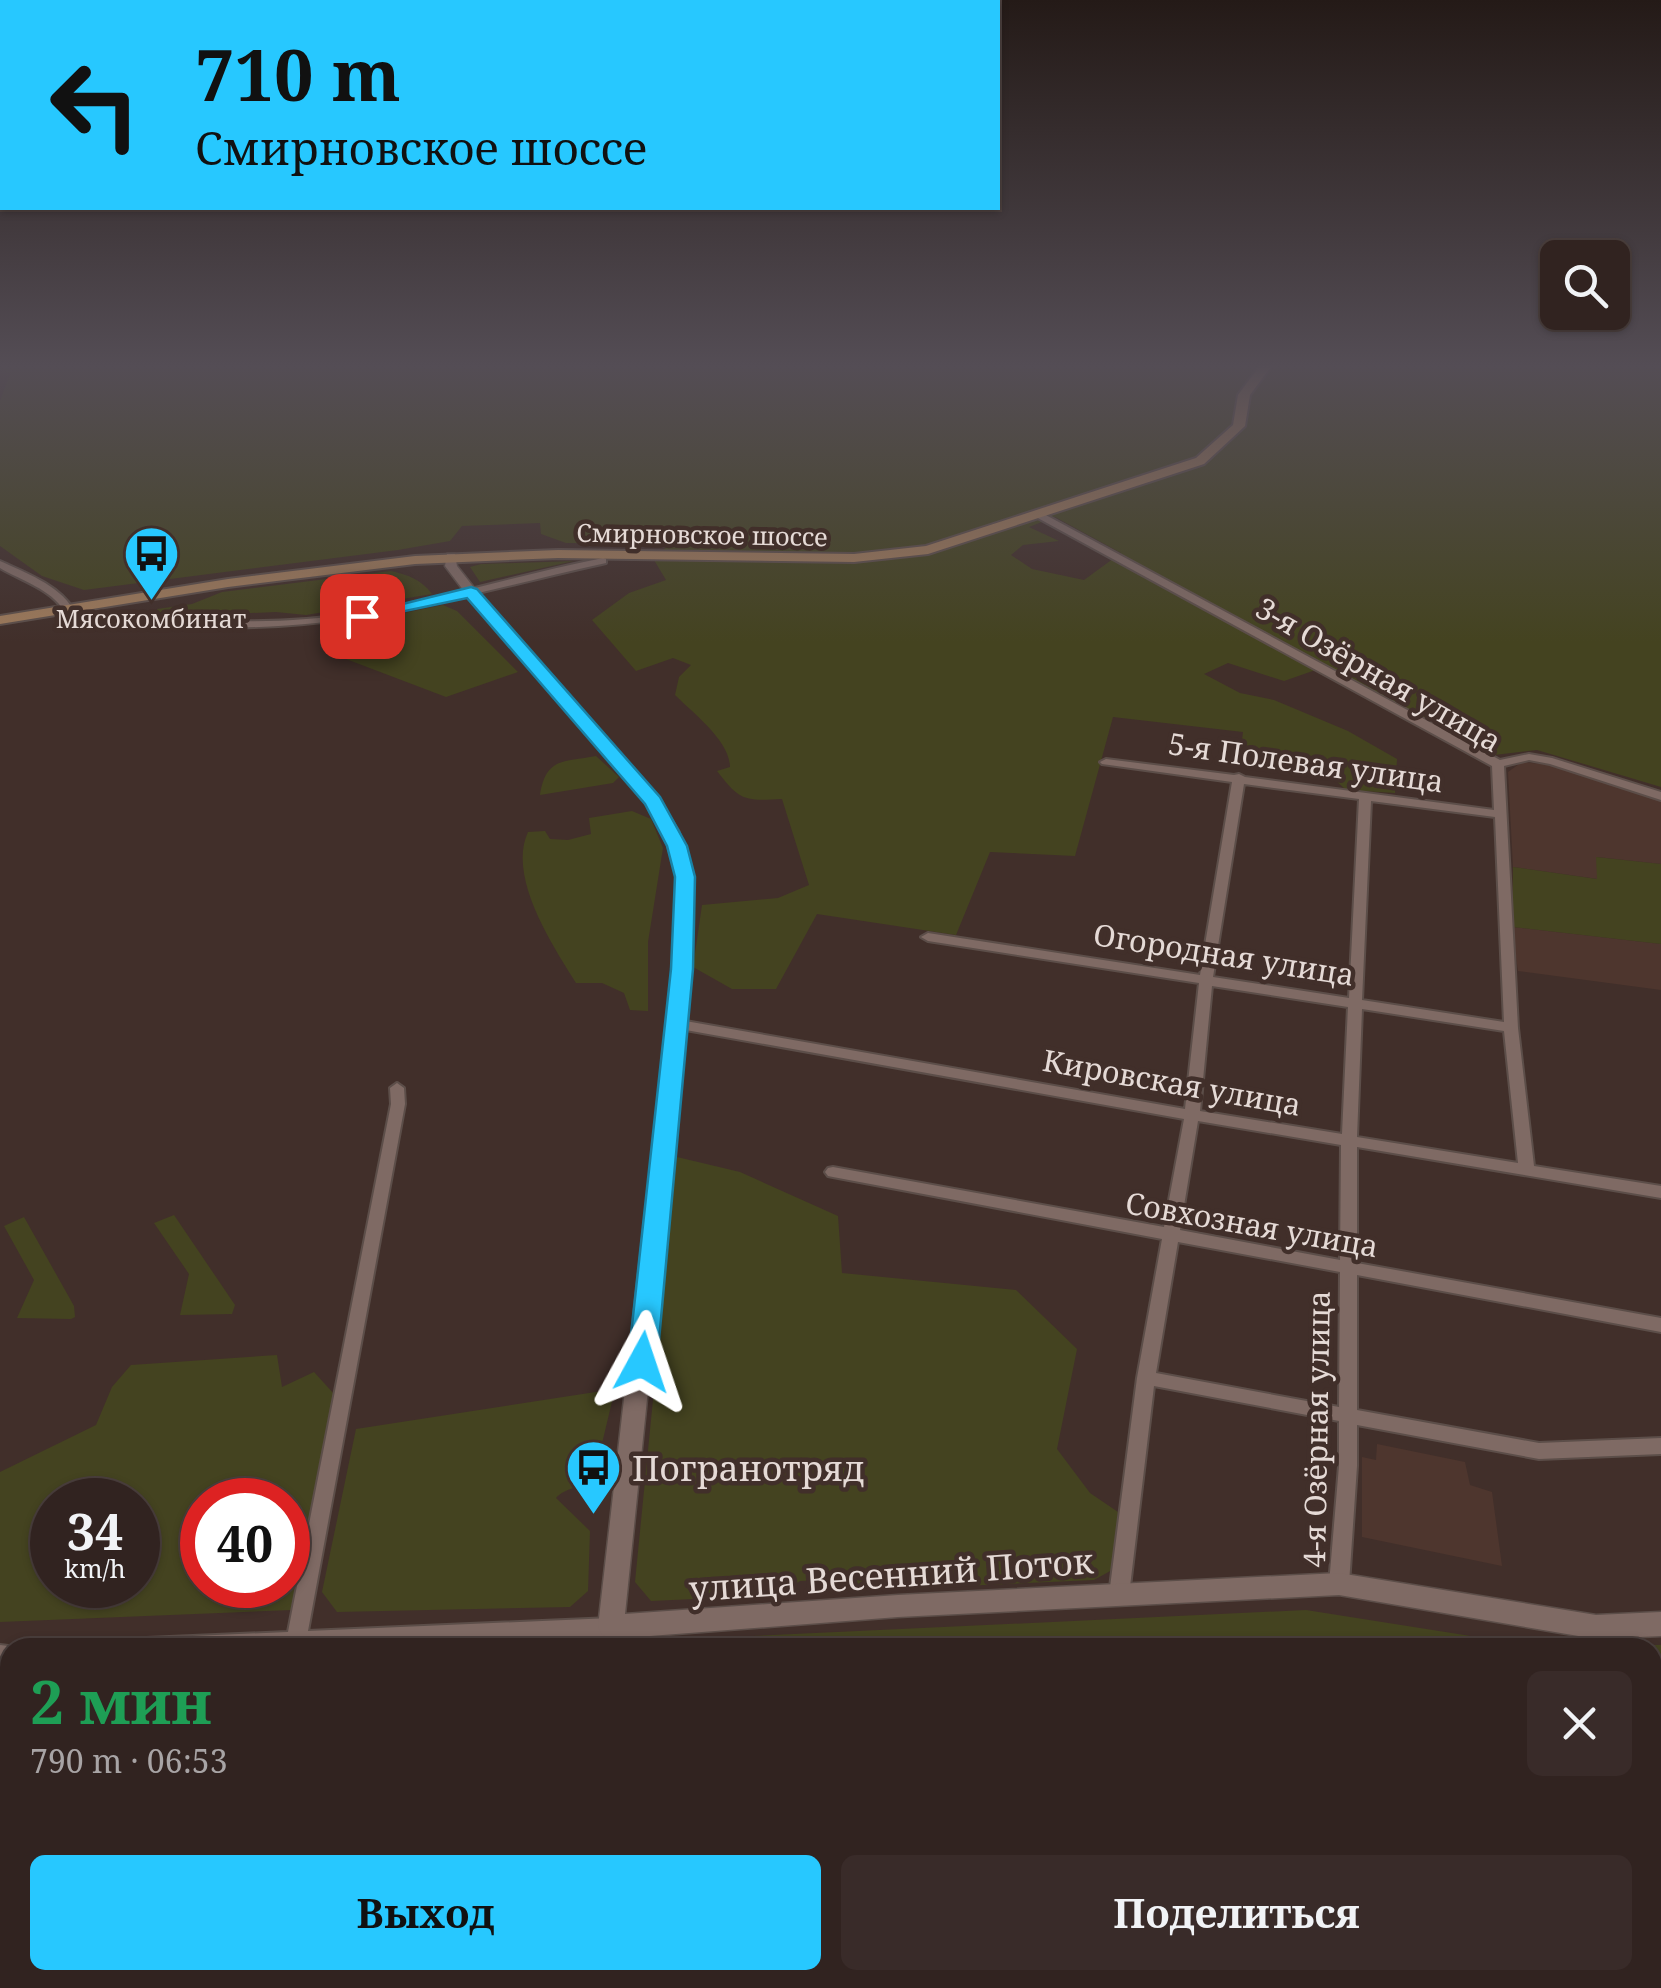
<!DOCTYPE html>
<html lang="ru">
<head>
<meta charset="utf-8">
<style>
	body { margin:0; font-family:"Noto Serif",serif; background:#392b29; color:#f1f3f6; height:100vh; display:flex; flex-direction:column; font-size:38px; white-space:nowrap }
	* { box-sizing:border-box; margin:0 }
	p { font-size:32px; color:#a8a4a5 }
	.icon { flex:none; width:55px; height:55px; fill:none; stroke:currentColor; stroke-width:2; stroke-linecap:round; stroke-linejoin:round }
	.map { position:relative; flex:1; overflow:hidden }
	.sheet { position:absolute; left:0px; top:1638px; width:1662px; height:352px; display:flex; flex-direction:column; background:#312320; border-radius:30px 30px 0 0; box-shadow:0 2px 8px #0004,0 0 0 2px #4c403e }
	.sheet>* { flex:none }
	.hud { position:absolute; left:0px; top:0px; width:1000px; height:210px; box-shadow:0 2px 8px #0004,0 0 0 2px #4c403e; background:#27c8ff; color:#111; overflow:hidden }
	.fabs { position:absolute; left:1540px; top:240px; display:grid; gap:20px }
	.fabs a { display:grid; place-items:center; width:90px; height:90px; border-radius:15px; background:#312320; box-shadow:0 2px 8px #0004,0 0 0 2px #4c403e; font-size:50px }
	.speed { position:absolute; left:30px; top:1478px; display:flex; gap:20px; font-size:50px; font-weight:700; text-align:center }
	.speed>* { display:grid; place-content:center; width:130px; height:130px; border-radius:50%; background:#312320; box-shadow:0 2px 8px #0004,0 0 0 2px #4c403e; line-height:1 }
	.speed small { font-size:25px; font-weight:400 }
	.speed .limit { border:15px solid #d22; background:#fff; color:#111 }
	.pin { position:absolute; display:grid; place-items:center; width:85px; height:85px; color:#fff; margin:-42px; border-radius:20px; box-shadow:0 5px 15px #0006 }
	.me { position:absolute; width:110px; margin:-55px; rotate:5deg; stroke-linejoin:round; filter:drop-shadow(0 0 8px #0008) }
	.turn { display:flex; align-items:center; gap:35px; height:210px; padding:0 30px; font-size:45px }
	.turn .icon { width:130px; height:130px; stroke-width:2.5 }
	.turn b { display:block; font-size:70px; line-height:85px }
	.round { display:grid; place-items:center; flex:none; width:105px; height:105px; border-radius:15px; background:#392b29 }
	.overview { display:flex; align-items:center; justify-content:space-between; height:170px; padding:0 30px }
	h1 { font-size:60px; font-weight:700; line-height:75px; color:#1e9e55 }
	.cta { display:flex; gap:20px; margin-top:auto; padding:20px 30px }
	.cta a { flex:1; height:115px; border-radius:15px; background:#27c8ff; color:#111; font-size:40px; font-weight:700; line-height:115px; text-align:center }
	.cta a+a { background:#392b29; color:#f1f3f6 }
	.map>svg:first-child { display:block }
	.built { fill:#4e362e }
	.green { fill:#444320; fill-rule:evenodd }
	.water { fill:#331931 }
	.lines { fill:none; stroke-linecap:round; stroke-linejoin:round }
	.stream { stroke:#331931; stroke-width:6 }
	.minor-casing { stroke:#5c4e49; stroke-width:4 }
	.tertiary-casing { stroke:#5c4e49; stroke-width:3 }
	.secondary-casing { stroke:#5c4e49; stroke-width:4 }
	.minor { fill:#7f6a64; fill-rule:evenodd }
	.tertiary { fill:#7f6a64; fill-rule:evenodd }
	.secondary { fill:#9c795a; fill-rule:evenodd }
	.route { fill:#27c8ff; stroke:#1982a6; stroke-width:2.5 }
	.labels { text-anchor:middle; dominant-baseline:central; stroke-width:9; stroke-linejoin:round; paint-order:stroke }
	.far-street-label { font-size:25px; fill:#e5dad6; stroke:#412f2a }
	.far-poi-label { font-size:25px; fill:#e5dad6; stroke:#412f2a }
	.street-label { font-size:30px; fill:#e5dad6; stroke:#412f2a }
	.near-poi-label { font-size:35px; fill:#e5dad6; stroke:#412f2a; text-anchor:start }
	.near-street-label { font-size:35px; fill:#e5dad6; stroke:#412f2a }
</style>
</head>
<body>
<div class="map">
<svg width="1661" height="1988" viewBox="0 0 1661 1988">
	<rect width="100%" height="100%" fill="#412f2a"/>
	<path class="built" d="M1522,762L1550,765L1661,800V864L1597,857L1598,879L1513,867L1508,772Z
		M1512,927L1661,944V990L1518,971Z
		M1377,1444L1465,1462L1470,1485L1492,1492L1502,1566L1362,1537V1457L1376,1460Z"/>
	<path class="green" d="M0,364H1661V787L1537,750L1494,755L1327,666L1284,681L1228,663L1204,674L1240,693L1274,700L1348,731L1397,759L1395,793L1346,790L1332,777L1239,763L1243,732L1113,717L1075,856L990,852L956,935L817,914L776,989H732L693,967L702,905L778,898L809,885L782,799C744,801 740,801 717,771L730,767C730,741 693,713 675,695L679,677L691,665L673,658L636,671L592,620L629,593L666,580L654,560L669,544L566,543L541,534L540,523L462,526L450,541L398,550L84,590L42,576L0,546V401L10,374L0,369ZM1055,517L1121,553L1084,580L1032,569L1011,555L1023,545L1059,541L1029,527Z
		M574,561L480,582L470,567L481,564Z
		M391,571C408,575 421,579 432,594L306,615L276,612L181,616L158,612L157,609L192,604L222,592Z
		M443,605L457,611L518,672L446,697L346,659L365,643L367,634L363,629H348L346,625Z
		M596,756L619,777L613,783L540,795C546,757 564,762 596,756Z
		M632,811L651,819L663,848L648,942V1011L630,1010L624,993L602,983H576C553,946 507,877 528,832L545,831L550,839L568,840L591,834L589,818Z
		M1596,857L1661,864V944L1512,927L1513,867L1597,879Z
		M677,1157L740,1172L838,1216L842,1273L1016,1290L1077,1349L1057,1449L1090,1493L1118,1512L1112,1570L1094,1580L853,1591L839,1579L800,1581L780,1595L651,1601L635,1582Z
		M174,1215L235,1305L232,1314L180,1315L189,1274L154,1223Z
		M24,1217L74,1306L75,1317L71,1319L17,1318L34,1280L4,1226Z
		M277,1355L282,1387L314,1372L334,1394L292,1610L0,1622V1472L96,1425L112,1387L131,1365ZM52,1500H138V1585H52ZM202,1500H288V1585H202Z
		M615,1389L599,1456L581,1462L578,1468L587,1479C578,1490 566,1487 556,1498L590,1531L588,1591L570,1607L337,1612L322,1592L356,1429Z
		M1306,1610L1527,1645H1661V1720H1653L1652,1648L520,1647Z
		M0,1745L10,1750V1980H306L296,1988H0Z"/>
	<path class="water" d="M306,1980H791L793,1988H296Z
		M819,1980H984L1016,1988H821L817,1984Z
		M1154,1980H1402V1984L1391,1988H1164Z"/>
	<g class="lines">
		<path class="stream" d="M0,1725L10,1730"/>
		<defs>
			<path id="minor" d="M1036,513H1042L1500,760L1529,754L1552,758L1661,792V800L1550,764L1529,760L1504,766L1518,1028L1534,1166L1661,1186V1198L1357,1147V1263L1661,1318V1332L1357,1275V1410L1539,1443L1661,1438V1454L1539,1459L1357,1425V1466L1349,1584L1346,1590L1339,1593L1332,1590L1329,1584L1339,1466V1421L1154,1386L1129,1595L1126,1601L1119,1604L1112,1601L1109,1595L1137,1378L1162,1239L833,1177L828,1176L825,1172L828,1168L833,1167L1164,1227L1184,1119L669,1027L667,1024L669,1021L674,1019L1185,1109L1199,983L928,941L921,937L928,933L1200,975L1232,782L1102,764L1100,762L1106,759L1234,775L1239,774L1245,777L1494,810L1492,766L1036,517ZM1244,784L1359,799L1349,998L1213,977ZM1371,801L1495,817L1504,1022L1362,1000ZM1212,986L1348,1007L1342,1134L1200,1111ZM1362,1009L1504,1031L1518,1163L1357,1137ZM1198,1121L1341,1145L1340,1260L1180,1230ZM1178,1242L1340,1272L1339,1407L1156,1373Z
				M603,558L606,559V563C465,594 331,638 185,625C166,624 141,624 125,616L130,613C206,623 282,625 358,613C441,600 521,574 603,558Z
				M0,561C24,572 59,585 73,609L64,611C51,589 22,581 0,568Z
				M397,1083L404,1088L405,1104L308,1631L611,1618L618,1621L621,1627L618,1633L611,1636L348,1648H113L116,1641L123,1639L288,1632L391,1104L390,1088Z
				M0,1645L17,1647L10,1648V1663H0Z"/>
			<path id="tertiary" d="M447,554H455L457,566L475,589L658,798L679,831L693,877L691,969L625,1614L898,1595L1339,1573L1596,1615L1661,1612V1636L1596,1639L1339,1595L898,1617L611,1639L602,1635L598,1627L673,969L677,877L663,831L647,803L467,595L445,566Z"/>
			<path id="secondary" d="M1261,364H1273L1250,395L1245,426L1204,464L928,554L854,562L558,558L415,564L228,587L0,624V616L228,579L415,556L558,550L854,554L926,546L1196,458L1233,425L1238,395Z"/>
		</defs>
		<use href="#minor" class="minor-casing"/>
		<use href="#tertiary" class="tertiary-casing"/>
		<use href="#secondary" class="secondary-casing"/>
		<use href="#minor" class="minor"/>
		<use href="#tertiary" class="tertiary"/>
		<use href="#secondary" class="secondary"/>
	</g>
	<linearGradient id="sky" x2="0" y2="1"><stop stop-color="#241a17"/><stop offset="0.57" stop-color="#544d55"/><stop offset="1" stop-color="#544d55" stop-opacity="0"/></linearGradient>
	<rect width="1661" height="642" fill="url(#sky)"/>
	<path class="route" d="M471,587L477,589L660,797L687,846L695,877L693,969L657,1362L652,1370L642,1373L632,1370L628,1362L671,969L675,877L667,846L645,804L467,598L362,620L354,616Z"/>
	<defs>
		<symbol id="bus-pin" viewBox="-11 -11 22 30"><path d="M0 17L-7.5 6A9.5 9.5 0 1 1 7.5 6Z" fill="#27c8ff" stroke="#412f2a"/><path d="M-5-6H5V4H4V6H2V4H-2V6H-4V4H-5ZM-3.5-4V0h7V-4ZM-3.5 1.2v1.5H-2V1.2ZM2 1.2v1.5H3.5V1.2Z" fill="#111"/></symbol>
	</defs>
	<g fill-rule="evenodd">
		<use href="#bus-pin" x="120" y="522" width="63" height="86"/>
		<use href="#bus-pin" x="562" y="1436" width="63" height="86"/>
	</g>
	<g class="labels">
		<g class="far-street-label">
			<text transform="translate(702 534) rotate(1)">Смирновское шоссе</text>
		</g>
		<g class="far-poi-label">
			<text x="151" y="618">Мясокомбинат</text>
		</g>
		<g class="street-label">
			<text transform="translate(1379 674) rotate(30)">3-я Озёрная улица</text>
			<text transform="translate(1306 762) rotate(8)">5-я Полевая улица</text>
			<text transform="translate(1224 954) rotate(9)">Огородная улица</text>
			<text transform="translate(1172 1082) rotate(10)">Кировская улица</text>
			<text transform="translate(1252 1224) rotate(10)">Совхозная улица</text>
			<text transform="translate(1316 1429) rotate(-89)">4-я Озёрная улица</text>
		</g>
		<g class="near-poi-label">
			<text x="632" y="1467">Погранотряд</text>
		</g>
		<g class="near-street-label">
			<text transform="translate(891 1574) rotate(-4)">улица Весенний Поток</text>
		</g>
	</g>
</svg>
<div class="fabs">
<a><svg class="icon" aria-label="search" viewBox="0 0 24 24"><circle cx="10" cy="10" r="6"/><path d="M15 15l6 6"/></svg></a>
</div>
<div class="speed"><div>34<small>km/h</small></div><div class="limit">40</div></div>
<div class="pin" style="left:362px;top:616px;background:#d93025"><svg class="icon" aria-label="arrive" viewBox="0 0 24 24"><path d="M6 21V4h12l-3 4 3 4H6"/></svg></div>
<svg class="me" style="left:642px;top:1362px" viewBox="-20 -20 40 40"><path d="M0-17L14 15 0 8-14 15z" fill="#27c8ff" stroke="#fff" stroke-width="4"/></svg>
<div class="hud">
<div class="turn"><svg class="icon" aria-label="left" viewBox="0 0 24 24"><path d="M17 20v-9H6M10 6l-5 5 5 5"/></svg><div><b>710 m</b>Смирновское шоссе</div></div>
</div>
<section class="sheet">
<div class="overview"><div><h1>2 мин</h1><p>790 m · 06:53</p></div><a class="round"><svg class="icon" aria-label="close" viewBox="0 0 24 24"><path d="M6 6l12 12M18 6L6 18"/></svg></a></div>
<div class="cta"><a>Выход</a><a>Поделиться</a></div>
</section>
</div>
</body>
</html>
